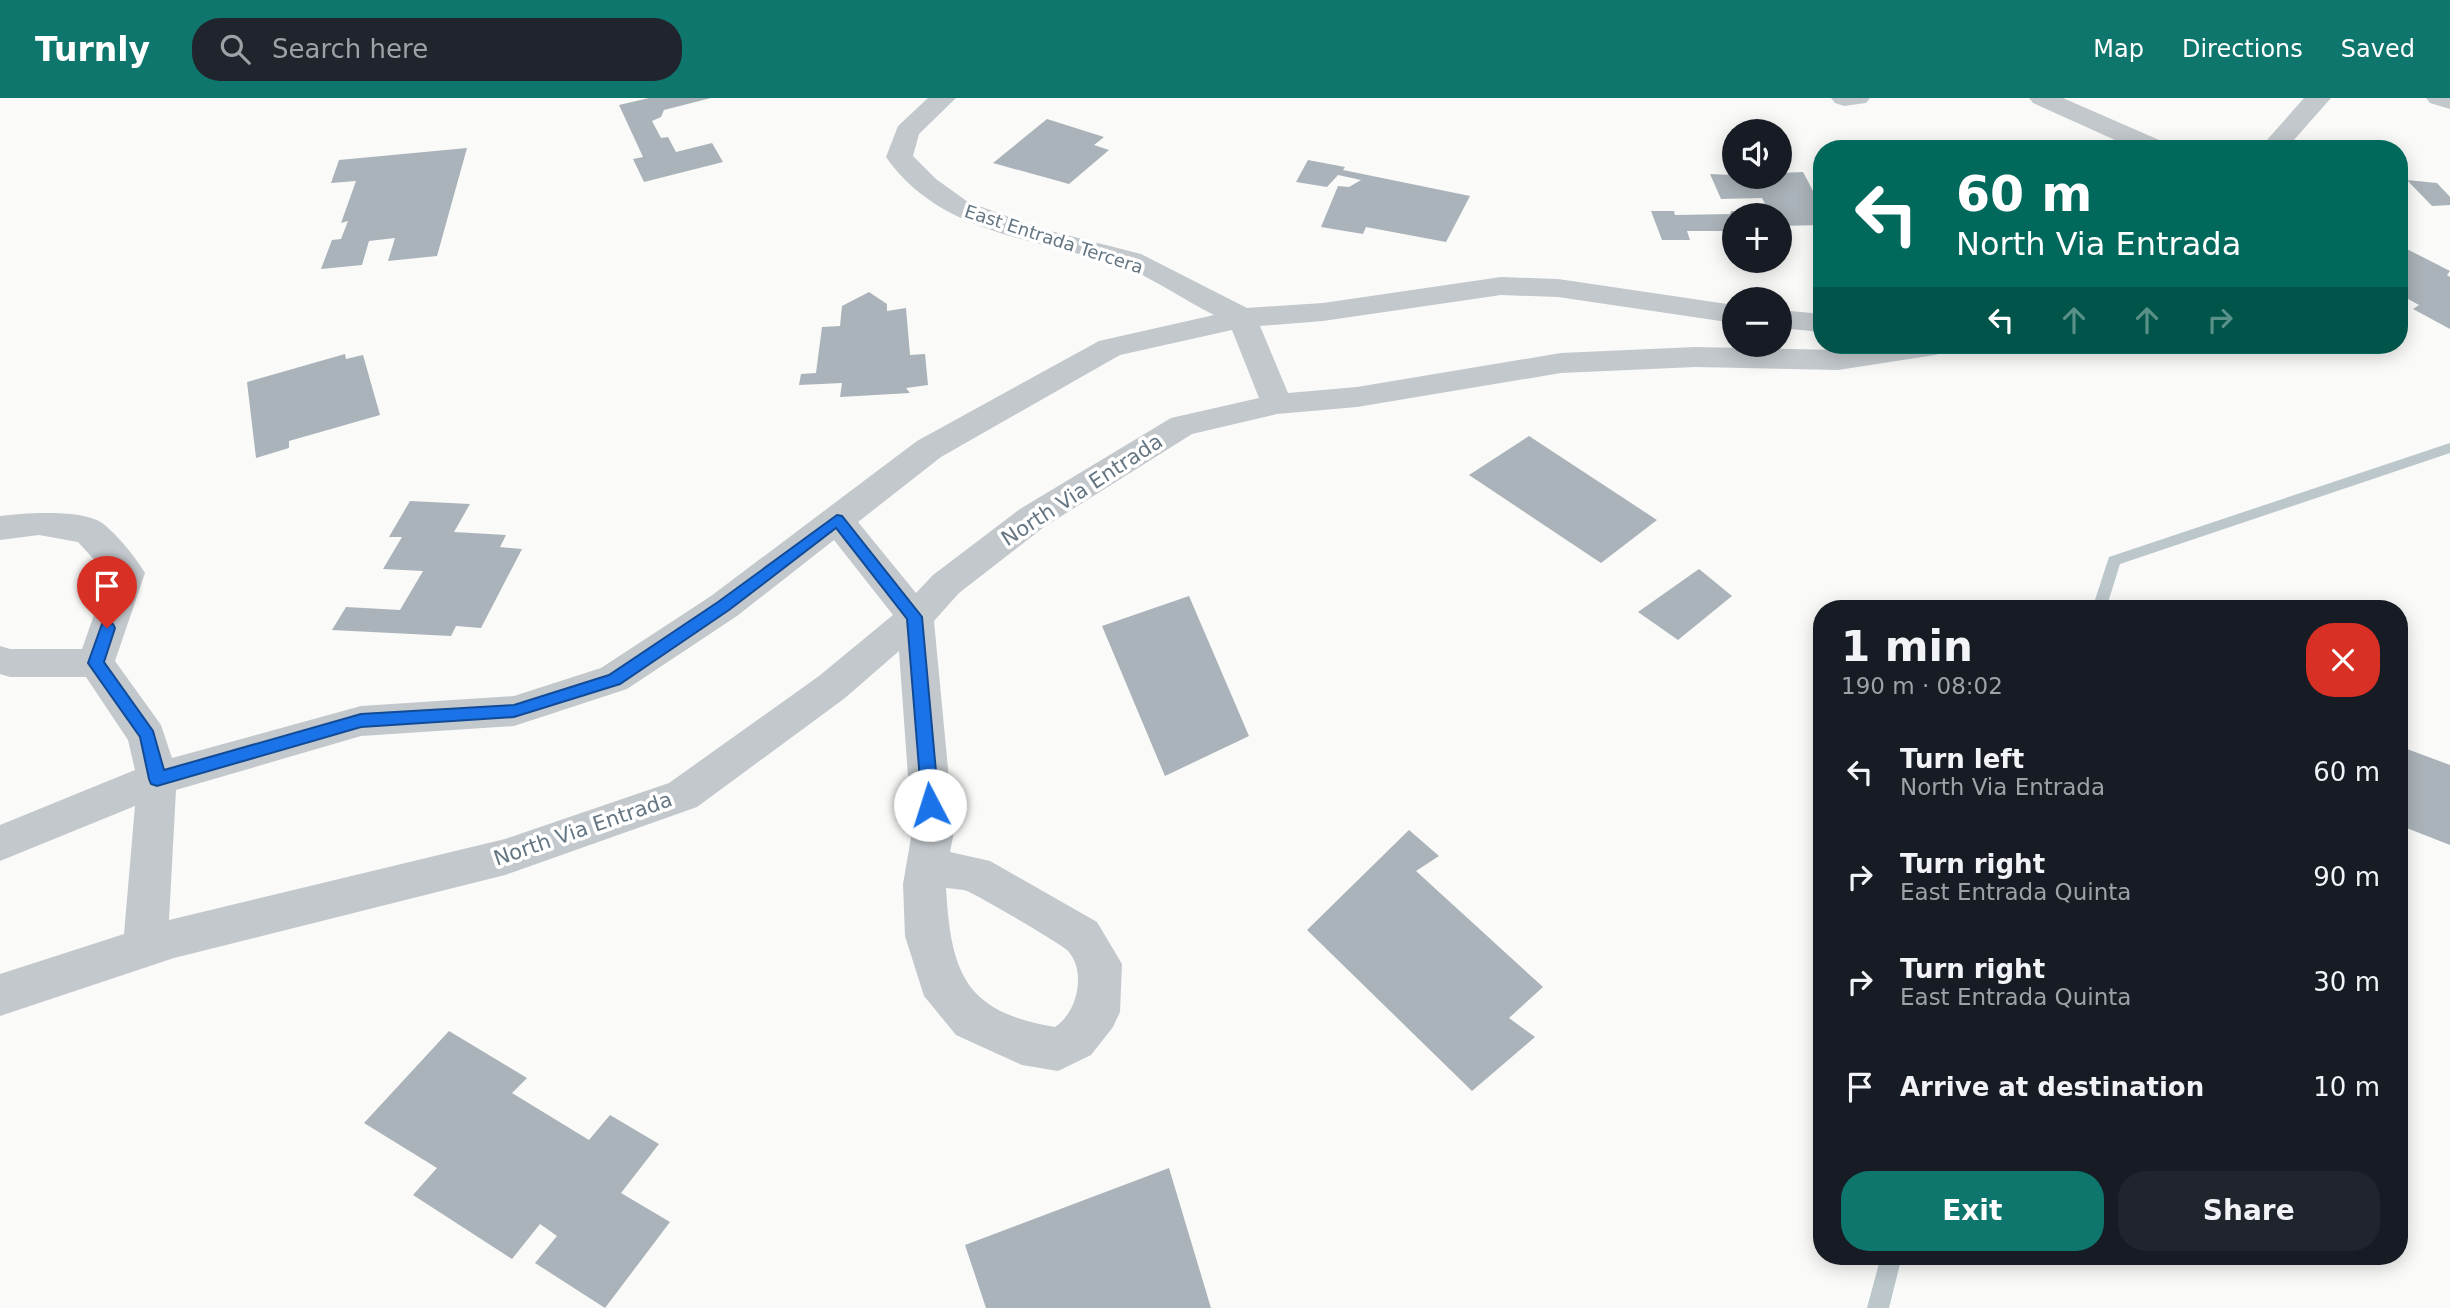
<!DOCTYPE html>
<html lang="en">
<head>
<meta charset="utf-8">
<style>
	body { margin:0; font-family:"DejaVu Sans",sans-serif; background:#20242c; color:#f1f3f6; height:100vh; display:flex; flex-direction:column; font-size:26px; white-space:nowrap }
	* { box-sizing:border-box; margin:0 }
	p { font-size:23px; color:#9ea1a6 }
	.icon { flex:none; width:38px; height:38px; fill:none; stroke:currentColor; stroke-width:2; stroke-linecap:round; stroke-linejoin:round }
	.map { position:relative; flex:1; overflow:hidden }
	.panel { position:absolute; left:1813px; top:502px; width:595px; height:665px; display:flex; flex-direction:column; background:#171b24; border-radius:28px; box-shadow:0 4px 18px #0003 }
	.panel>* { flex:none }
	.top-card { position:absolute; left:1813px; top:42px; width:595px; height:214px; border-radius:28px; box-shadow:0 4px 18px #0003; background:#00695c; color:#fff; overflow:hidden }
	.buttons { position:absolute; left:1722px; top:21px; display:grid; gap:14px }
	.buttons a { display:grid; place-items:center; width:70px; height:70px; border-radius:50%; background:#171b24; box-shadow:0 4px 18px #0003; font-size:35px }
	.pin { position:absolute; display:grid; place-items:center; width:60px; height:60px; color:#fff; margin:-72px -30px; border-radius:50% 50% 50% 0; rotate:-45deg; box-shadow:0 0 7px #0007 }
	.pin .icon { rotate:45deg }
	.me { position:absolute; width:77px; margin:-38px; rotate:355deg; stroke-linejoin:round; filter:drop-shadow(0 0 5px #0008) }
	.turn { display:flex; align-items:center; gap:24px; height:147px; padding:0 28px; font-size:32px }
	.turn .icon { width:91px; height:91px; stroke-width:2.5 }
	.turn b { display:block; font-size:49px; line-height:60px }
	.lanes { display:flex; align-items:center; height:66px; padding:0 28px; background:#0003; justify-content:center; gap:35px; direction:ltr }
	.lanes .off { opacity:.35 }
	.round { display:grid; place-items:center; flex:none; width:74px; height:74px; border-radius:28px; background:#20242c }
	.headline { display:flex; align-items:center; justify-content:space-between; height:119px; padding:0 28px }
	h1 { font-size:42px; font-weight:800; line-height:52px }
	.primary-button { display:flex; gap:14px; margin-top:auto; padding:14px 28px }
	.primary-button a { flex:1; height:80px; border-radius:28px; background:#0f766e; color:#fff; font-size:28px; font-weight:800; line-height:80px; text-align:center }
	.primary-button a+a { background:#20242c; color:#f1f3f6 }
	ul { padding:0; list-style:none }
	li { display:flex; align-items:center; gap:21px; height:105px; padding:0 28px }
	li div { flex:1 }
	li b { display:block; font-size:26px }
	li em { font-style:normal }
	header { display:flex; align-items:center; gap:42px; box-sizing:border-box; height:98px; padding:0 35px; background:#0f766e; color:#fff }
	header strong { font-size:33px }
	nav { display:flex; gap:38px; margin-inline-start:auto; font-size:24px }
	.search { width:490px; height:63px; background:#20242c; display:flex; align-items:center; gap:18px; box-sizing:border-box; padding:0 24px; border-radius:28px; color:#9ea1a6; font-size:26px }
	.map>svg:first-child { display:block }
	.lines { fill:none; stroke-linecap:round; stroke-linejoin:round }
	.stream { fill:#bbc7cb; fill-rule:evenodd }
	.building { fill:#aab3b9 }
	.minor { fill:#c3c8cc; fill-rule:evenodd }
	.route { fill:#1a73e8; stroke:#114b97; stroke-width:2 }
	.labels { text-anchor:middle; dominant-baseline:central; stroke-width:7; stroke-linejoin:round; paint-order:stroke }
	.far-street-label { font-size:18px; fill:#657683; stroke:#fff }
	.street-label { font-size:21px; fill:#657683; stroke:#fff }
</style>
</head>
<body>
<header>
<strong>Turnly</strong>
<div class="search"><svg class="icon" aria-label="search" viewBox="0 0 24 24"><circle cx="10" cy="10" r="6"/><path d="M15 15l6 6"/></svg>Search here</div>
<nav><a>Map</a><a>Directions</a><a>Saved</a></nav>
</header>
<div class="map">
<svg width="2450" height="1210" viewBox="0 0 2450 1210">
	<rect width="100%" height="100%" fill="#fafaf8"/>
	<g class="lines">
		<path class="stream" d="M2450,345V355L2120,466L2106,511H2092L2109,459Z
			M1881,1158H1902L1889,1210H1867Z"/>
	</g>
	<path class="building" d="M649,0H711L664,12L661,19L652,23L661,40L668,39L676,54L712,45L723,64L644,84L633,61L643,59L619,7Z
		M1047,21L1104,39L1094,47L1109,52L1069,86L993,65Z
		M467,50L437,158L388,163L395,140L369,143L362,167L321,171L332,142L341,141L348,123L341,125L356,83L331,85L339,62Z
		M1308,62L1345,69L1343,72L1470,98L1446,144L1366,129L1363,136L1321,129L1338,88L1349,89L1361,82L1338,77L1327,89L1296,84Z
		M1803,74L1822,110V127L1780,128V117H1734V133H1687L1690,142H1662L1651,113H1674L1675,117L1730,116L1731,113H1769L1762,100L1721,101L1710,76L1780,79V75Z
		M2407,82L2437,85L2450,99V107L2432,108Z
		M2399,147L2450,173L2447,177L2450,179V231L2413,211L2419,207L2399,196Z
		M869,194L887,206V213L906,210L910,257L925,256L928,287L906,290L910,295L840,299L842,285L799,287L801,276L816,275L822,229L840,228L842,208Z
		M345,256L346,261L363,257L380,317L289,343V350L256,360L247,284Z
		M1529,338L1657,422L1601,465L1469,377Z
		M410,403L470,406L454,434L506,437L500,449L522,451L481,530L456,528L451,538L332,532L346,509L400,512L423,473L383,471L402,439H389Z
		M1699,471L1732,498L1678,542L1638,514Z
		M1189,498L1249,638L1165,678L1102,528Z
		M2399,648L2450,667V747L2399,727Z
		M1409,732L1439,758L1416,773L1543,889L1509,920L1535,939L1472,993L1307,832Z
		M449,933L527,980L512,995L589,1042L610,1017L659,1046L621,1095L670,1124L605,1210L535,1165L557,1138L540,1126L512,1161L413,1097L437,1070L364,1025Z
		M1169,1070L1211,1210H986L965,1147Z"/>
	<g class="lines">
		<path class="minor" d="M928,0H956L919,36L913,58L936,81L968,104L1039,130L1141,156L1247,210L1323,205L1501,179L1558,181L1734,207V225L1558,199L1501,197L1323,223L1260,228L1288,295L1357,289L1561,255L1695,249L1838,252L1874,247H1950L1946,254L1935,257L1838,272L1695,269L1561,275L1357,309L1277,316L1192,336L1044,429L959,495L934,523L954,734L950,754L990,763L1097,824L1122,866L1120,914L1113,929L1091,957L1058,973L1022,967L956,937L924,898L905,838L903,786L912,734L899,553L845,600L697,709L505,777L174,860L0,918V876L124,836L135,708L0,763V727L135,672L128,642L86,579H10L0,576V548L10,551H82L108,477L78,444L39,437L0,442V418C24,415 82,411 102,425C116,435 137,461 145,475L115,563L161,627L172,660L361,608L514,598L601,570L711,498L917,343L1099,243L1214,217C1184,202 1150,178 1119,167C1037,141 939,136 886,59L898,28ZM1232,232L1259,300L1171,320L1020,411L933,477L916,495L858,424L941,359L1120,257ZM834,442L893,517L819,578L669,685L505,741L169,822L176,692L361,638L514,628L627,591L737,518ZM946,790C952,791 961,791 967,793C979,798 1058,844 1067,852C1087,872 1078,914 1055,929C964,914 951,874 946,790Z
			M1831,0H1870L1866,5L1844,8L1835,5Z
			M2029,0H2063L2166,45L2170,51H2135L2033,5Z
			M2304,0H2331L2286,51H2259Z
			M2426,0H2450V11L2430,5Z
			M1780,212L1822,216V234L1780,230Z"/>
	</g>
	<path class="route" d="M837,417L842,418L922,519L939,707L936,712H925L922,707L907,521L836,430L729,512L620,586L514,619L361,629L157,688L151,686L149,681L140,639L88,565L102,526H113L115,530L104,564L153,633L164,672L361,616L514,607L609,577L718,504Z"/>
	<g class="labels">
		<g class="far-street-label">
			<text transform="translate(1054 141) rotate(18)">East Entrada Tercera</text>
		</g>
		<g class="street-label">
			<text transform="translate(1082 392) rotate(-33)">North Via Entrada</text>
			<text transform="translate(583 731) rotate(-19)">North Via Entrada</text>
		</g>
	</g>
</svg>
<div class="buttons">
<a><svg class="icon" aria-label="sound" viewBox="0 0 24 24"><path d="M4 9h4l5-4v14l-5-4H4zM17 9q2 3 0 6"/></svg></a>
<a>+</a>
<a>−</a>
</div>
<div class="pin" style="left:107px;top:530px;background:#d93025"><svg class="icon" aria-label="arrive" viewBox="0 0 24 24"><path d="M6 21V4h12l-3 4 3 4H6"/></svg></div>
<svg class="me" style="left:930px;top:707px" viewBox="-20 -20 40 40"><circle r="19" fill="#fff"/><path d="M0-13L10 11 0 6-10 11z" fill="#1a73e8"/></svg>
<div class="top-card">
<div class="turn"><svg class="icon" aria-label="left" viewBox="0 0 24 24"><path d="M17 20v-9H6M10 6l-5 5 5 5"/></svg><div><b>60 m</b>North Via Entrada</div></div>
<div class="lanes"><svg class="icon" aria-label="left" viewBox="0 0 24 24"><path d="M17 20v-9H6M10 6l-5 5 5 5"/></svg><svg class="icon off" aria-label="ahead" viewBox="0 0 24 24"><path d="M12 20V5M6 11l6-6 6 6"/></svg><svg class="icon off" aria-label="ahead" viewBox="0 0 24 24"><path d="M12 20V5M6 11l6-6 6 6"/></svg><svg class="icon off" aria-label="right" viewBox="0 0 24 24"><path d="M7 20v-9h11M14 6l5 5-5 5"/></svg></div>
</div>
<section class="panel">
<div class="headline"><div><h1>1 min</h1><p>190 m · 08:02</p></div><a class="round" style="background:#d93025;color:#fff"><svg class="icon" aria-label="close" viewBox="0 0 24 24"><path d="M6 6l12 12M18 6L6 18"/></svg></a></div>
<ul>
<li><svg class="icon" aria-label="left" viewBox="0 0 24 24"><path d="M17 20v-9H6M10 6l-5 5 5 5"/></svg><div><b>Turn left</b><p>North Via Entrada</p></div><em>60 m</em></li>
<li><svg class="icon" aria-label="right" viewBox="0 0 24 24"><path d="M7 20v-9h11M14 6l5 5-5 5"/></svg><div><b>Turn right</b><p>East Entrada Quinta</p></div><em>90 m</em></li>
<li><svg class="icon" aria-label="right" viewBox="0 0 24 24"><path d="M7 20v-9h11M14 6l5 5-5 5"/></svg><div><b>Turn right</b><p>East Entrada Quinta</p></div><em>30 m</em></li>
<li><svg class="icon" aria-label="arrive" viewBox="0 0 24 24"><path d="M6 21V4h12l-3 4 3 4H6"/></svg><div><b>Arrive at destination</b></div><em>10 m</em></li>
</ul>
<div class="primary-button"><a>Exit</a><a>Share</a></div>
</section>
</div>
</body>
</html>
